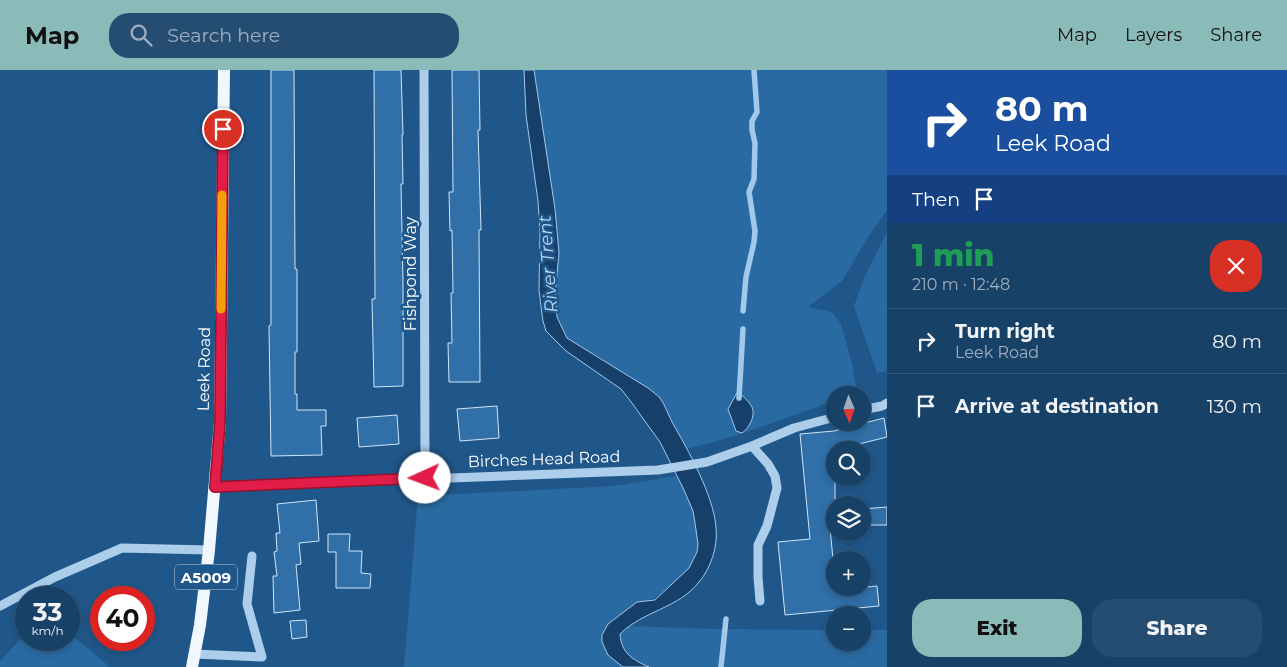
<!DOCTYPE html>
<html lang="en">
<head>
<meta charset="utf-8">
<style>
	body { margin:0; font-family:Montserrat,sans-serif; background:#254c71; color:#f1f3f6; height:100vh; display:flex; flex-direction:column; font-size:19px; white-space:nowrap }
	* { box-sizing:border-box; margin:0 }
	p { font-size:16px; color:#9fafc0 }
	.icon { flex:none; width:28px; height:28px; fill:none; stroke:currentColor; stroke-width:2; stroke-linecap:round; stroke-linejoin:round }
	.map { position:relative; flex:1; overflow:hidden }
	.side { display:flex; flex-direction:column; background:#184168; width:400px }
	.side>* { flex:none }
	.top-card { background:#1a4fa0; color:#fff; overflow:hidden }
	.needle { width:32px; rotate:178deg }
	.tools { position:absolute; left:826px; top:316px; display:grid; gap:10px }
	.tools a { display:grid; place-items:center; width:45px; height:45px; border-radius:50%; background:#184168; box-shadow:0 2px 8px #0003,0 0 0 1px #365a7c; font-size:25px }
	.speed { position:absolute; left:15px; top:516px; display:flex; gap:10px; font-size:25px; font-weight:700; text-align:center }
	.speed>* { display:grid; place-content:center; width:65px; height:65px; border-radius:50%; background:#184168; box-shadow:0 2px 8px #0003,0 0 0 1px #365a7c; line-height:1 }
	.speed small { font-size:12px; font-weight:400 }
	.speed .limit { border:8px solid #d22; background:#fff; color:#111 }
	.pin { position:absolute; display:grid; place-items:center; width:42px; height:42px; color:#fff; margin:-21px; border:2px solid #fff; border-radius:50%; box-shadow:0 1px 5px #0007 }
	.me { position:absolute; width:55px; margin:-28px; rotate:268deg; stroke-linejoin:round; filter:drop-shadow(0 0 4px #0008) }
	.turn { display:flex; align-items:center; gap:18px; height:105px; padding:0 25px; font-size:22px }
	.turn .icon { width:65px; height:65px; stroke-width:2.5 }
	.turn b { display:block; font-size:35px; line-height:42px }
	.then { display:flex; align-items:center; height:48px; padding:0 25px; background:#0003; gap:10px; font-size:19px }
	.round { display:grid; place-items:center; flex:none; width:52px; height:52px; border-radius:20px; background:#254c71 }
	.overview { display:flex; align-items:center; justify-content:space-between; height:85px; padding:0 25px }
	h1 { font-size:30px; font-weight:800; line-height:38px; color:#1e9e55 }
	.primary-button { display:flex; gap:10px; margin-top:auto; padding:10px 25px }
	.primary-button a { flex:1; height:58px; border-radius:20px; background:#8bbbb9; color:#111; font-size:20px; font-weight:800; line-height:58px; text-align:center }
	.primary-button a+a { background:#254c71; color:#f1f3f6 }
	ul { padding:0; list-style:none }
	li { display:flex; align-items:center; gap:15px; height:65px; padding:0 25px; border-top:1px solid #365a7c }
	li div { flex:1 }
	li b { display:block; font-size:19px }
	li em { font-style:normal }
	header { display:flex; align-items:center; gap:30px; box-sizing:border-box; height:70px; padding:0 25px; background:#8bbbb9; color:#111 }
	header strong { font-size:24px }
	nav { display:flex; gap:28px; margin-inline-start:auto; font-size:18px }
	.search { width:350px; height:45px; background:#254c71; display:flex; align-items:center; gap:12px; box-sizing:border-box; padding:0 18px; border-radius:20px; color:#9fafc0; font-size:19px }
	main { display:flex; flex:1; min-height:0 }
	.map>svg:first-child { display:block }
	.green { fill:#2a6aa2 }
	.water { fill:#164069; stroke:#a0c9ec }
	.lines { fill:none; stroke-linecap:round; stroke-linejoin:round }
	.stream { stroke:#a0c9ec; stroke-width:5.5 }
	.building { fill:#306fa7; stroke:#d1e6f8 }
	.minor { stroke:#acceeb; stroke-width:9 }
	.major { stroke:#f1f7fe; stroke-width:12 }
	.route-casing { stroke:#92132f; stroke-width:12 }
	.route { stroke:#e11d48; stroke-width:9 }
	.slow { stroke:#f59e0b; stroke-width:9 }
	.labels { text-anchor:middle; dominant-baseline:central; stroke-width:5; stroke-linejoin:round; paint-order:stroke }
	.shield { fill:#20578a; stroke:#bccddc; stroke-width:1 }
	.shield-label { font-size:15px; font-weight:bold; fill:#fff }
	.street-label { font-size:16px; fill:#fff; stroke:#20578a }
	.water-label { font-size:18px; font-style:italic; fill:#b8d7f2; stroke:#20578a }
</style>
</head>
<body>
<header>
<strong>Map</strong>
<div class="search"><svg class="icon" aria-label="search" viewBox="0 0 24 24"><circle cx="10" cy="10" r="6"/><path d="M15 15l6 6"/></svg>Search here</div>
<nav><a>Map</a><a>Layers</a><a>Share</a></nav>
</header>
<main>
<div class="map">
<svg width="887" height="597" viewBox="0 0 887 597">
	<rect width="100%" height="100%" fill="#20578a"/>
	<path class="green" d="M534,0H887V140L868,167L842,211L808,237L832,242L841,254L853,297L857,322L848,325H835V330C786,348 738,367 686,379L659,328L598,286L566,268L557,247L555,225L559,183Z
		M887,162V301L877,303L854,236L864,208Z
		M677,406C691,432 708,469 690,497C686,503 678,508 673,513C660,525 655,531 637,532L608,585L623,597H404L418,426L615,416Z
		M628,556L714,559L835,560V572H862L863,560H887V597H649C633,590 621,583 620,564Z
		M26,563V570H69V563L110,597H0V591Z"/>
	<path class="water" d="M524,0H534L555,139L559,183L555,225L557,247L567,268L648,318C652,321 657,325 660,328C665,335 668,344 672,352C688,380 714,426 716,458C718,476 711,498 699,512C679,538 643,541 620,564C621,583 633,590 649,597H623L608,585L602,572V565L608,554L637,532L655,530L689,498L697,482L698,474L695,453L693,441L684,420L660,372L629,329L621,319L566,281L546,261L543,251L539,221L540,162L538,131L526,45Z
		M738,321C742,326 749,331 752,337C756,346 749,358 742,363L736,361L728,339Z"/>
	<g class="lines">
		<path class="stream" d="M743,241L746,207L754,172L755,161L749,122L754,109L755,73L752,60V51L757,42L754,0
			M739,328L743,259
			M721,597L726,549"/>
	</g>
	<path class="building" d="M271,0H294L295,199H297V282H295V324H297V340H326V356H321L322,385L271,386L269,256L271,255Z
		M374,0H401L403,65H402L403,114H401L403,213V316L374,317L372,229H375Z
		M452,0H479L480,60H478L481,160H479L480,312H449L448,273H452L451,223H453L452,160L450,161L449,122H453Z
		M497,336L499,368L460,371L457,339Z
		M397,345L399,374L359,377L357,348Z
		M884,348L887,367L847,377L848,380H835V458H830L836,520L877,516L879,536L785,545L778,472L810,469L800,364L834,361Z
		M316,430L319,471L299,473L301,494L296,495L300,540L274,543L273,506H277L274,482L277,481L276,463H280L277,434Z
		M887,437V455H862V439Z
		M328,464H350L349,481H362L361,503L371,504L370,518H336V482H328Z
		M306,550L307,567L292,569L290,551Z"/>
	<g class="lines">
		<path class="minor" d="M424,0L425,408
			M862,340L882,336L887,333
			M752,376L768,394L775,406L777,418L767,456L758,475V507L760,531
			M215,417L658,400L707,392L752,376L794,358L835,347
			M0,536L55,507L122,478L209,480
			M194,584L262,587L247,534L252,486"/>
		<path class="major" d="M192,597L200,555L209,480L220,352L224,0"/>
	</g>
	<g class="lines">
		<defs>
			<path id="route" d="M223,59L220,352L215,417L425,408"/>
		</defs>
		<use href="#route" class="route-casing"/>
		<use href="#route" class="route"/>
		<path class="slow" d="M221,239L222,125"/>
	</g>
	<g class="labels">
		<rect class="shield" x="175" y="494.5" width="62" height="25" rx="4"/>
		<g class="shield-label">
			<text x="206" y="507">A5009</text>
		</g>
		<g class="street-label">
			<text transform="translate(410 204) rotate(-90)">Fishpond Way</text>
			<text transform="translate(204 299) rotate(-89)">Leek Road</text>
			<text transform="translate(544 389) rotate(-2)">Birches Head Road</text>
		</g>
		<g class="water-label">
			<text transform="translate(548 194) rotate(-94)">River Trent</text>
		</g>
	</g>
</svg>
<div class="tools">
<a><svg class="needle" viewBox="-14 -14 28 28"><path d="M0-13l5 13h-10z" fill="#e53935"/><path d="M0 13l5-13h-10z" fill="#9fafc0"/></svg></a>
<a><svg class="icon" aria-label="search" viewBox="0 0 24 24"><circle cx="10" cy="10" r="6"/><path d="M15 15l6 6"/></svg></a>
<a><svg class="icon" aria-label="layers" viewBox="0 0 24 24"><path d="M12 4l9 5-9 5-9-5zM3 14l9 5 9-5"/></svg></a>
<a>+</a>
<a>−</a>
</div>
<div class="speed"><div>33<small>km/h</small></div><div class="limit">40</div></div>
<div class="pin" style="left:223px;top:59px;background:#d93025"><svg class="icon" aria-label="arrive" viewBox="0 0 24 24"><path d="M6 21V4h12l-3 4 3 4H6"/></svg></div>
<svg class="me" style="left:425px;top:408px" viewBox="-20 -20 40 40"><circle r="19" fill="#fff"/><path d="M0-13L10 11 0 6-10 11z" fill="#e11d48"/></svg>
</div>
<section class="side">
<div class="top-card">
<div class="turn"><svg class="icon" aria-label="right" viewBox="0 0 24 24"><path d="M7 20v-9h11M14 6l5 5-5 5"/></svg><div><b>80 m</b>Leek Road</div></div>
<div class="then">Then<svg class="icon" aria-label="arrive" viewBox="0 0 24 24"><path d="M6 21V4h12l-3 4 3 4H6"/></svg></div>
</div>
<div class="overview"><div><h1>1 min</h1><p>210 m · 12:48</p></div><a class="round" style="background:#d93025;color:#fff"><svg class="icon" aria-label="close" viewBox="0 0 24 24"><path d="M6 6l12 12M18 6L6 18"/></svg></a></div>
<ul>
<li><svg class="icon" aria-label="right" viewBox="0 0 24 24"><path d="M7 20v-9h11M14 6l5 5-5 5"/></svg><div><b>Turn right</b><p>Leek Road</p></div><em>80 m</em></li>
<li><svg class="icon" aria-label="arrive" viewBox="0 0 24 24"><path d="M6 21V4h12l-3 4 3 4H6"/></svg><div><b>Arrive at destination</b></div><em>130 m</em></li>
</ul>
<div class="primary-button"><a>Exit</a><a>Share</a></div>
</section>
</main>
</body>
</html>
